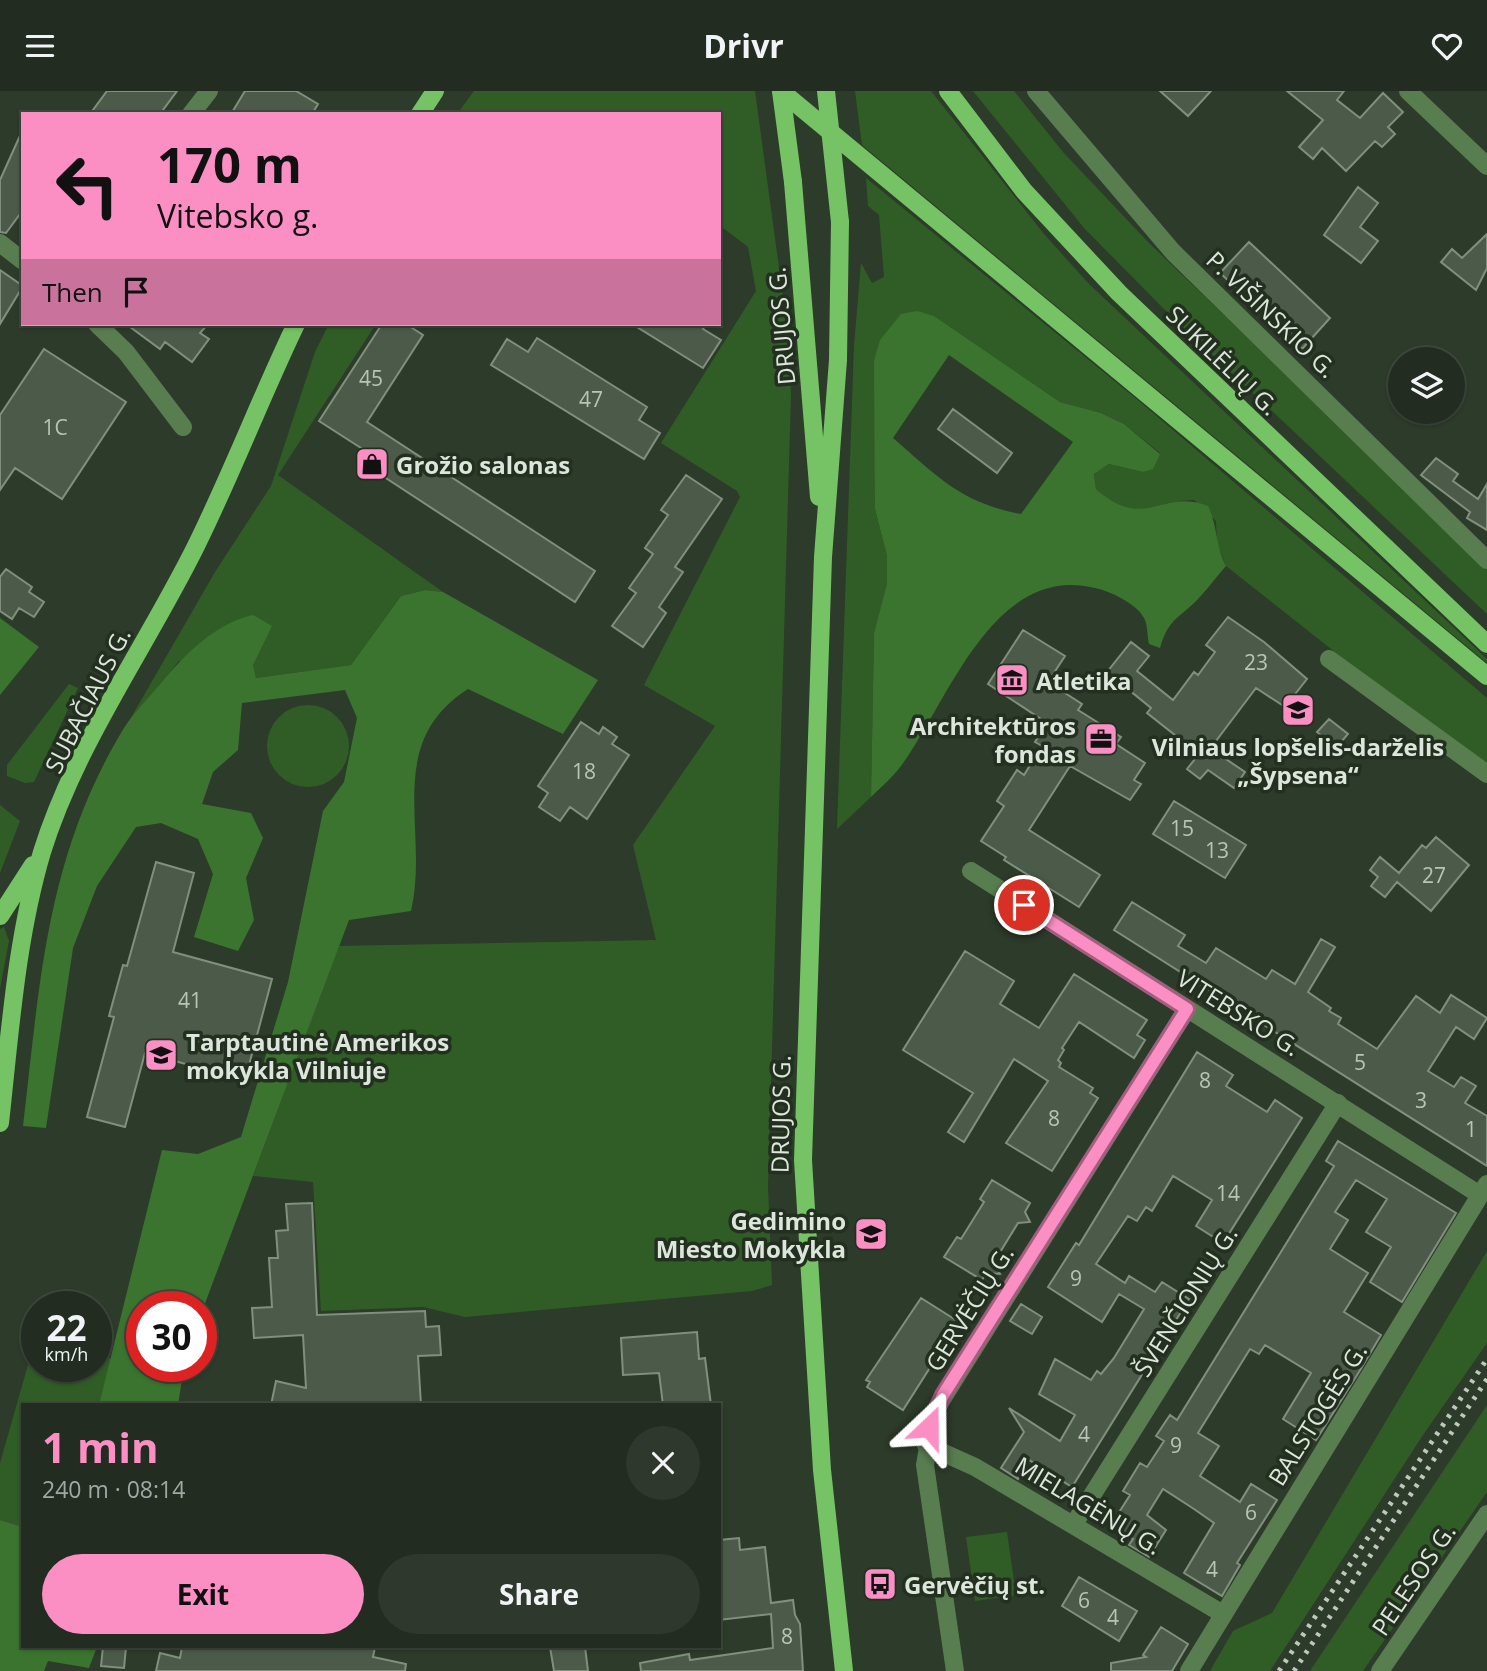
<!DOCTYPE html>
<html lang="en">
<head>
<meta charset="utf-8">
<style>
	body { margin:0; font-family:"Open Sans",sans-serif; background:#2e382d; color:#f1f3f6; height:100vh; display:flex; flex-direction:column; font-size:26px; white-space:nowrap }
	* { box-sizing:border-box; margin:0 }
	p { font-size:23px; color:#a2a7a5 }
	.icon { flex:none; width:38px; height:38px; fill:none; stroke:currentColor; stroke-width:2; stroke-linecap:round; stroke-linejoin:round }
	.map { position:relative; flex:1; overflow:hidden }
	.panel { position:absolute; left:21px; top:1312px; width:700px; height:245px; display:flex; flex-direction:column; background:#222c20; border-radius:0px; box-shadow:0 2px 5px #0004,0 0 0 2px #3f483e }
	.panel>* { flex:none }
	.banner { position:absolute; left:21px; top:21px; width:700px; height:214px; border-radius:0px; box-shadow:0 2px 5px #0004,0 0 0 2px #3f483e; background:#fb8fc4; color:#111; overflow:hidden }
	.controls { position:absolute; left:1388px; top:256px; display:grid; gap:14px }
	.controls a { display:grid; place-items:center; width:77px; height:77px; border-radius:50%; background:#222c20; box-shadow:0 2px 5px #0004,0 0 0 2px #3f483e; font-size:35px }
	.speed { position:absolute; left:21px; top:1200px; display:flex; gap:14px; font-size:35px; font-weight:700; text-align:center }
	.speed>* { display:grid; place-content:center; width:91px; height:91px; border-radius:50%; background:#222c20; box-shadow:0 2px 5px #0004,0 0 0 2px #3f483e; line-height:1 }
	.speed small { font-size:18px; font-weight:400 }
	.speed .limit { border:10px solid #d22; background:#fff; color:#111 }
	.pin { position:absolute; display:grid; place-items:center; width:60px; height:60px; color:#fff; margin:-30px; border:4px solid #fff; border-radius:50%; box-shadow:0 2px 7px #0007 }
	.me { position:absolute; width:77px; margin:-38px; rotate:23deg; stroke-linejoin:round; filter:drop-shadow(0 0 5px #0008) }
	.turn { display:flex; align-items:center; gap:24px; height:147px; padding:0 21px; font-size:32px }
	.turn .icon { width:91px; height:91px; stroke-width:2.5 }
	.turn b { display:block; font-size:49px; line-height:60px }
	.then { display:flex; align-items:center; height:66px; padding:0 21px; background:#0003; gap:14px; font-size:26px }
	.round { display:grid; place-items:center; flex:none; width:74px; height:74px; border-radius:37px; background:#2e382d }
	.headline { display:flex; align-items:center; justify-content:space-between; height:119px; padding:0 21px }
	h1 { font-size:42px; font-weight:700; line-height:52px; color:#fb8fc4 }
	.cta { display:flex; gap:14px; margin-top:auto; padding:14px 21px }
	.cta a { flex:1; height:80px; border-radius:42px; background:#fb8fc4; color:#111; font-size:28px; font-weight:700; line-height:80px; text-align:center }
	.cta a+a { background:#2e382d; color:#f1f3f6 }
	header { display:flex; justify-content:space-between; align-items:center; height:91px; padding:0 21px; background:#222c20; font-size:32px; font-weight:700 }
	.map>svg:first-child { display:block }
	.green { fill:#305d26 }
	.forest { fill:#3b742e; fill-rule:evenodd }
	.building { fill:#4c5b49; stroke:#80907d; stroke-width:2 }
	.lines { fill:none; stroke-linecap:round; stroke-linejoin:round }
	.minor { stroke:#587e50; stroke-width:18 }
	.major { stroke:#75c364; stroke-width:18 }
	.rail { stroke:#bfc8bd; stroke-width:5; stroke-dasharray:3.5 7; stroke-linecap:butt }
	.major-bridge { stroke:#75c364; stroke-width:18 }
	.route-casing { stroke:#a35d7f; stroke-width:18 }
	.route { stroke:#fb8fc4; stroke-width:12 }
	.labels { text-anchor:middle; dominant-baseline:central; stroke-width:7; stroke-linejoin:round; paint-order:stroke }
	.number-label { font-size:21px; fill:#b9c3b7 }
	.street-label { font-size:24px; fill:#dde6dc; stroke:#233020 }
	.poi-label { font-size:24px; font-weight:bold; fill:#dde6dc; stroke:#233020; text-anchor:start }
</style>
</head>
<body>
<header><svg class="icon" aria-label="menu" viewBox="0 0 24 24"><path d="M4 6h16M4 12h16M4 18h16"/></svg>Drivr<svg class="icon" aria-label="heart" viewBox="0 0 24 24"><path d="M12 20l-8-8c-3-5 5-10 8-4 3-6 11-1 8 4z"/></svg></header>
<div class="map">
<svg width="1487" height="1580" viewBox="0 0 1487 1580">
	<rect width="100%" height="100%" fill="#2d3b2a"/>
	<path class="green" d="M474,0H755L788,243L791,303L768,1095L772,1194L752,1200L465,1226L423,1216L321,1220L313,1091L253,1085L339,855L656,849L633,754L715,635L644,594L740,406L737,400L661,352L756,200L748,156L719,134V23H457Z
		M855,0H931L1044,143L1089,193L1487,568V572L862,54Z
		M973,0H1014L1063,61L1148,151L1487,476V523L1163,217L1084,137Z
		M866,87L1139,310L1487,607V676L1435,640L1226,475L1217,453L1216,430L1194,409C1147,410 1139,436 1096,398L1094,383L1109,373L1143,381L1160,362L1124,333L1101,322L1060,311L934,225L917,221L875,418L887,465V492L874,542L871,706L837,738L854,255L861,172L872,192L884,186L879,124L868,115Z
		M329,233H376L278,384L443,501L425,499L401,505L351,574L256,587L253,574L179,570L125,637L215,481L271,395L315,261Z
		M69,593L78,597L34,691L25,692L7,685V674Z
		M267 655a41 41 0 1 1 82 0a41 41 0 1 1-82 0Z
		M0,714L20,730L0,782Z
		M4,836L9,850L0,898V838Z
		M1487,1160V1252L1423,1344L1270,1580H1210L1233,1540L1272,1522Z
		M36,1246L37,1276H96V1263L112,1268L99,1314H23V1436L0,1429V1372Z
		M1487,1314V1401L1363,1580H1310Z
		M1007,1441L1016,1504L975,1510L966,1446Z"/>
	<path class="forest" d="M917,220L934,225L1060,311L1101,322L1124,333L1160,363L1153,378L1143,381L1109,373L1094,383L1096,398C1146,442 1160,396 1208,415C1218,435 1215,455 1226,475C1215,487 1205,502 1193,513C1174,530 1168,531 1160,557L1149,553C1147,546 1148,534 1144,527C1137,513 1110,500 1095,497C992,472 948,612 901,675C893,686 881,696 871,706L874,542L887,492V465L875,418L874,270L880,249L901,223ZM949,264L1073,351L1021,423C961,412 937,385 893,347Z
		M425,499L443,501L598,589L563,643L468,598C382,653 430,740 411,820L349,829L201,1223V1216H142V1276H184L178,1314H99L162,1059L198,1063L241,1046L288,891L323,720L344,691L357,627L345,599L242,612L238,659L213,681L202,713L251,722L263,747L246,787L254,829L238,860L194,846L213,783L198,748L161,732L136,736L97,795L73,857L46,1037L23,1035C40,891 46,765 124,637C134,621 149,607 161,592C185,563 216,532 253,524L272,535L253,574L256,587L351,574L401,505Z
		M0,527L39,556L0,604Z
		M0,1429L23,1436V1556H97L89,1577L48,1570L44,1580H0Z"/>
	<path class="building" d="M107,0H177L160,23H90Z
		M245,0H296L318,13L312,23H231Z
		M1160,0H1211L1188,25Z
		M1287,0H1344L1337,9L1360,27L1383,2L1403,21L1388,36L1395,43L1382,56L1375,50L1346,80L1322,57L1313,68L1299,56L1323,29Z
		M23,38V119L6,142L0,141V89Z
		M1358,96L1378,112L1360,136L1378,150L1361,172L1324,144Z
		M1487,143V177L1476,199L1441,171L1452,158L1462,167Z
		M1249,151L1330,227L1302,258L1220,182Z
		M0,179L23,195L0,233Z
		M126,233H208L200,242L209,248L192,271L165,251L160,258Z
		M382,233H406L423,244L367,331L595,480L575,511L369,376L375,366L319,330Z
		M632,233H706L703,238L721,249L703,277Z
		M537,247L647,316L639,329L660,342L644,368L491,274L507,248L528,261Z
		M44,258L126,311L62,408L15,377L0,399V324Z
		M953,318L1012,362L997,382L938,338Z
		M1436,367L1458,383L1453,390L1478,408L1487,393V439L1467,427L1470,421L1421,384Z
		M686,384L722,408L675,476L683,481L659,516L666,522L643,556L612,535L636,502L629,497L653,463L645,457L668,424L661,419Z
		M6,478L32,496L29,501L44,511L34,526L19,517L12,528L0,520V486Z
		M1228,526L1264,551L1307,588L1285,616L1256,597L1216,650L1225,657L1220,664L1245,681L1234,697L1208,679L1200,688L1187,678L1199,663L1147,622L1151,617L1107,581L1131,551L1149,565L1137,580L1173,609L1194,581L1198,584L1215,561L1206,554Z
		M1023,539L1065,565L1048,591L1082,613L1078,619L1121,646L1116,653L1145,672L1134,689L1141,693L1130,709L1070,675L1029,739L1100,784L1079,816L1004,769L1006,766L981,750L1004,715L997,710L1017,679L1024,684L1042,655L1035,651L1047,632L988,593Z
		M1329,628L1348,643L1336,657L1317,641Z
		M581,631L599,643L603,636L617,646L612,653L629,664L587,728L570,716L560,730L539,716L548,702L538,695Z
		M1174,710L1246,754L1225,787L1153,743Z
		M1436,746L1469,774L1431,820L1397,791L1385,806L1371,795L1378,786L1370,779L1380,766L1399,782L1422,754L1426,757Z
		M156,771L194,782L173,861L272,888L245,989L145,962L125,1036L87,1026L114,926L109,925L123,874L127,875Z
		M1132,811L1185,844L1178,855L1206,872L1216,857L1266,888L1272,879L1295,893L1321,848L1335,856L1308,901L1331,917L1329,920L1341,927L1338,933L1377,958L1416,905L1440,922L1451,904L1487,927L1474,948L1456,936L1428,980L1454,996L1461,986L1476,995L1465,1012L1487,1025V1075L1114,839Z
		M965,860L1014,890L1000,913L1039,937L1074,883L1147,929L1137,944L1145,949L1134,967L1079,931L1062,957L1064,959L1058,969L1061,972L1059,976L1093,997L1090,1002L1098,1007L1052,1080L1006,1052L1048,990L1014,968L964,1051L948,1041L973,1002L903,959Z
		M1197,961L1233,984L1226,995L1267,1021L1275,1009L1302,1027L1223,1152L1196,1135L1212,1109L1173,1085L1152,1120L1146,1116L1137,1130L1128,1125L1096,1173L1125,1192L1129,1185L1155,1201L1162,1191L1189,1208L1072,1396L1029,1369L1018,1388L1001,1377L1024,1341L1009,1317L1060,1350L1075,1324L1039,1303L1055,1268L1091,1289L1097,1280L1101,1283L1114,1267L1144,1218L1119,1203L1102,1231L1048,1196L1076,1152L1079,1154Z
		M1338,1050L1456,1122L1402,1211L1370,1191L1391,1156L1366,1141L1387,1108L1356,1089L1335,1121L1348,1129L1330,1158L1368,1182L1344,1221L1381,1244L1359,1281L1316,1349L1283,1328L1311,1282L1265,1254L1259,1263L1250,1258L1198,1342L1219,1355L1200,1385L1240,1411L1251,1393L1277,1409L1237,1472L1240,1474L1222,1505L1184,1482L1214,1432L1194,1418L1163,1398L1147,1424L1166,1439L1149,1466L1129,1454L1133,1448L1111,1434L1130,1404L1123,1400L1140,1372L1147,1376L1164,1350L1156,1345L1170,1324L1177,1329L1334,1075L1326,1070Z
		M992,1089L1030,1112L1025,1121L1030,1131L1018,1132L994,1171L1000,1183L986,1182L982,1189L944,1166L957,1146L961,1148L984,1111L980,1108Z
		M312,1112L317,1224L425,1220L426,1236L439,1235L441,1264L418,1265L421,1314H271L276,1290L306,1297L303,1244L254,1247L252,1217L272,1216L269,1167H278L276,1140L288,1139L286,1113Z
		M921,1207L959,1231L903,1319L867,1296L870,1291L866,1289Z
		M1021,1213L1042,1226L1032,1243L1010,1230Z
		M697,1241L699,1268L705,1267L711,1314H663L659,1282L623,1284L621,1247Z
		M739,1447L740,1459L765,1456L771,1512L793,1509L795,1524L800,1533L803,1580H641L640,1572L689,1563L690,1569L773,1557L771,1523L719,1529V1449Z
		M1079,1486L1137,1520L1119,1550L1062,1515Z
		M1161,1536L1188,1553L1172,1580H1111V1572L1146,1566L1143,1564Z
		M103,1556H126L124,1577L101,1575Z
		M182,1556H375L373,1566L406,1573L405,1580H156L160,1562L180,1567Z
		M550,1556H585L588,1580H554Z"/>
	<g class="lines">
		<path class="minor" d="M1036,0L1173,161L1487,469
			M1408,0L1487,75
			M191,23L209,0
			M0,152L23,170
			M97,233L126,261L183,336
			M1329,568L1487,683
			M971,780L1480,1104
			M926,1354L975,1376L1223,1523
			M1074,1433L1338,1012
			M955,1580L925,1374L934,1321L1187,918
			M1189,1580L1487,1093
			M1380,1580L1487,1423"/>
		<path class="major" d="M781,0L1487,585
			M948,0L1024,100L1119,202L1487,553
			M420,23L435,0
			M793,91L819,406
			M840,131L838,269L823,466L803,1069L822,1379L844,1580
			M0,825L33,774
			M0,1032C10,942 16,849 42,761C76,652 146,556 196,455C232,382 261,306 296,233"/>
		<path class="rail" d="M1279,1580L1487,1268
			M1294,1580L1487,1288"/>
		<path class="major-bridge" d="M781,0L793,91
			M826,0L840,131"/>
	</g>
	<g class="lines">
		<defs>
			<path id="route" d="M929,1336L943,1304L1187,918L1024,814"/>
		</defs>
		<use href="#route" class="route-casing"/>
		<use href="#route" class="route"/>
	</g>
	<defs>
		<symbol id="shop-square" viewBox="-11 -11 22 22"><rect x="-9" y="-9" width="18" height="18" rx="4" fill="#fb8fc4" stroke="#233020"/><path d="M-5-2.5h2.3a2.7 3.5 0 0 1 5.4 0H5L5.5 6h-11ZM-1.5-2.5h3a1.5 2.3 0 0 0-3 0Z" fill="#111"/></symbol>
		<symbol id="museum-square" viewBox="-11 -11 22 22"><rect x="-9" y="-9" width="18" height="18" rx="4" fill="#fb8fc4" stroke="#233020"/><path d="M0-6L6-3V-2H-6V-3ZM-5-1h2V3h-2ZM-1-1h2V3h-2ZM3-1h2V3H3ZM-6 4H6V6H-6Z" fill="#111"/></symbol>
		<symbol id="school-square" viewBox="-11 -11 22 22"><rect x="-9" y="-9" width="18" height="18" rx="4" fill="#fb8fc4" stroke="#233020"/><path d="M0-5L7-2L0 1L-7-2ZM-4 1L0 2.5L4 1V4Q0 6-4 4Z" fill="#111"/></symbol>
		<symbol id="office-square" viewBox="-11 -11 22 22"><rect x="-9" y="-9" width="18" height="18" rx="4" fill="#fb8fc4" stroke="#233020"/><path d="M-6-3h4V-5.5h4V-3h4V5H-6ZM-1-4.5V-3h2v-1.5ZM-6 0V1H6V0Z" fill="#111"/></symbol>
		<symbol id="bus-square" viewBox="-11 -11 22 22"><rect x="-9" y="-9" width="18" height="18" rx="4" fill="#fb8fc4" stroke="#233020"/><path d="M-5-6H5V4H4V6H2V4H-2V6H-4V4H-5ZM-3.5-4V0h7V-4ZM-3.5 1.2v1.5H-2V1.2ZM2 1.2v1.5H3.5V1.2Z" fill="#111"/></symbol>
	</defs>
	<g fill-rule="evenodd">
		<use href="#shop-square" x="353" y="354" width="38" height="38"/>
		<use href="#museum-square" x="993" y="570" width="38" height="38"/>
		<use href="#school-square" x="1279" y="600" width="38" height="38"/>
		<use href="#office-square" x="1082" y="629" width="38" height="38"/>
		<use href="#school-square" x="142" y="945" width="38" height="38"/>
		<use href="#school-square" x="852" y="1124" width="38" height="38"/>
		<use href="#bus-square" x="861" y="1474" width="38" height="38"/>
	</g>
	<g class="labels">
		<g class="number-label">
			<text x="371" y="287">45</text>
			<text x="591" y="308">47</text>
			<text x="55" y="336">1C</text>
			<text x="1256" y="571">23</text>
			<text x="584" y="680">18</text>
			<text x="1182" y="737">15</text>
			<text x="1217" y="759">13</text>
			<text x="1434" y="784">27</text>
			<text x="190" y="909">41</text>
			<text x="1360" y="971">5</text>
			<text x="1205" y="989">8</text>
			<text x="1421" y="1009">3</text>
			<text x="1054" y="1027">8</text>
			<text x="1471" y="1038">1</text>
			<text x="1228" y="1102">14</text>
			<text x="1076" y="1187">9</text>
			<text x="1084" y="1343">4</text>
			<text x="1176" y="1354">9</text>
			<text x="1251" y="1421">6</text>
			<text x="1212" y="1478">4</text>
			<text x="1084" y="1509">6</text>
			<text x="1113" y="1526">4</text>
			<text x="787" y="1545">8</text>
		</g>
		<g class="street-label">
			<text transform="translate(1272 223) rotate(44)">P. VIŠINSKIO G.</text>
			<text transform="translate(781 235) rotate(-95)">DRUJOS G.</text>
			<text transform="translate(1223 269) rotate(44)">SUKILĖLIŲ G.</text>
			<text transform="translate(87 609) rotate(-63)">SUBAČIAUS G.</text>
			<text transform="translate(1239 921) rotate(32)">VITEBSKO G.</text>
			<text transform="translate(780 1023) rotate(-89)">DRUJOS G.</text>
			<text transform="translate(1185 1210) rotate(-58)">ŠVENČIONIŲ G.</text>
			<text transform="translate(969 1217) rotate(-58)">GERVĖČIŲ G.</text>
			<text transform="translate(1317 1323) rotate(-58)">BALSTOGĖS G.</text>
			<text transform="translate(1089 1414) rotate(31)">MIELAGĖNŲ G.</text>
			<text transform="translate(1413 1488) rotate(-56)">PELESOS G.</text>
		</g>
		<g class="poi-label">
			<text x="396" y="373">Grožio salonas</text>
			<text x="1036" y="589">Atletika</text>
			<text x="1076" y="634" text-anchor="end">Architektūros<tspan x="1076" dy="28">fondas</tspan></text>
			<text x="1298" y="655" text-anchor="middle">Vilniaus lopšelis-darželis<tspan x="1298" dy="28">„Šypsena“</tspan></text>
			<text x="186" y="950">Tarptautinė Amerikos<tspan x="186" dy="28">mokykla Vilniuje</tspan></text>
			<text x="846" y="1129" text-anchor="end">Gedimino<tspan x="846" dy="28">Miesto Mokykla</tspan></text>
			<text x="904" y="1493">Gervėčių st.</text>
		</g>
	</g>
</svg>
<div class="controls">
<a><svg class="icon" aria-label="layers" viewBox="0 0 24 24"><path d="M12 4l9 5-9 5-9-5zM3 14l9 5 9-5"/></svg></a>
</div>
<div class="speed"><div>22<small>km/h</small></div><div class="limit">30</div></div>
<div class="pin" style="left:1024px;top:814px;background:#d93025"><svg class="icon" aria-label="arrive" viewBox="0 0 24 24"><path d="M6 21V4h12l-3 4 3 4H6"/></svg></div>
<svg class="me" style="left:929px;top:1336px" viewBox="-20 -20 40 40"><path d="M0-17L14 15 0 8-14 15z" fill="#fb8fc4" stroke="#fff" stroke-width="4"/></svg>
<div class="banner">
<div class="turn"><svg class="icon" aria-label="left" viewBox="0 0 24 24"><path d="M17 20v-9H6M10 6l-5 5 5 5"/></svg><div><b>170 m</b>Vitebsko g.</div></div>
<div class="then">Then<svg class="icon" aria-label="arrive" viewBox="0 0 24 24"><path d="M6 21V4h12l-3 4 3 4H6"/></svg></div>
</div>
<section class="panel">
<div class="headline"><div><h1>1 min</h1><p>240 m · 08:14</p></div><a class="round"><svg class="icon" aria-label="close" viewBox="0 0 24 24"><path d="M6 6l12 12M18 6L6 18"/></svg></a></div>
<div class="cta"><a>Exit</a><a>Share</a></div>
</section>
</div>
</body>
</html>
